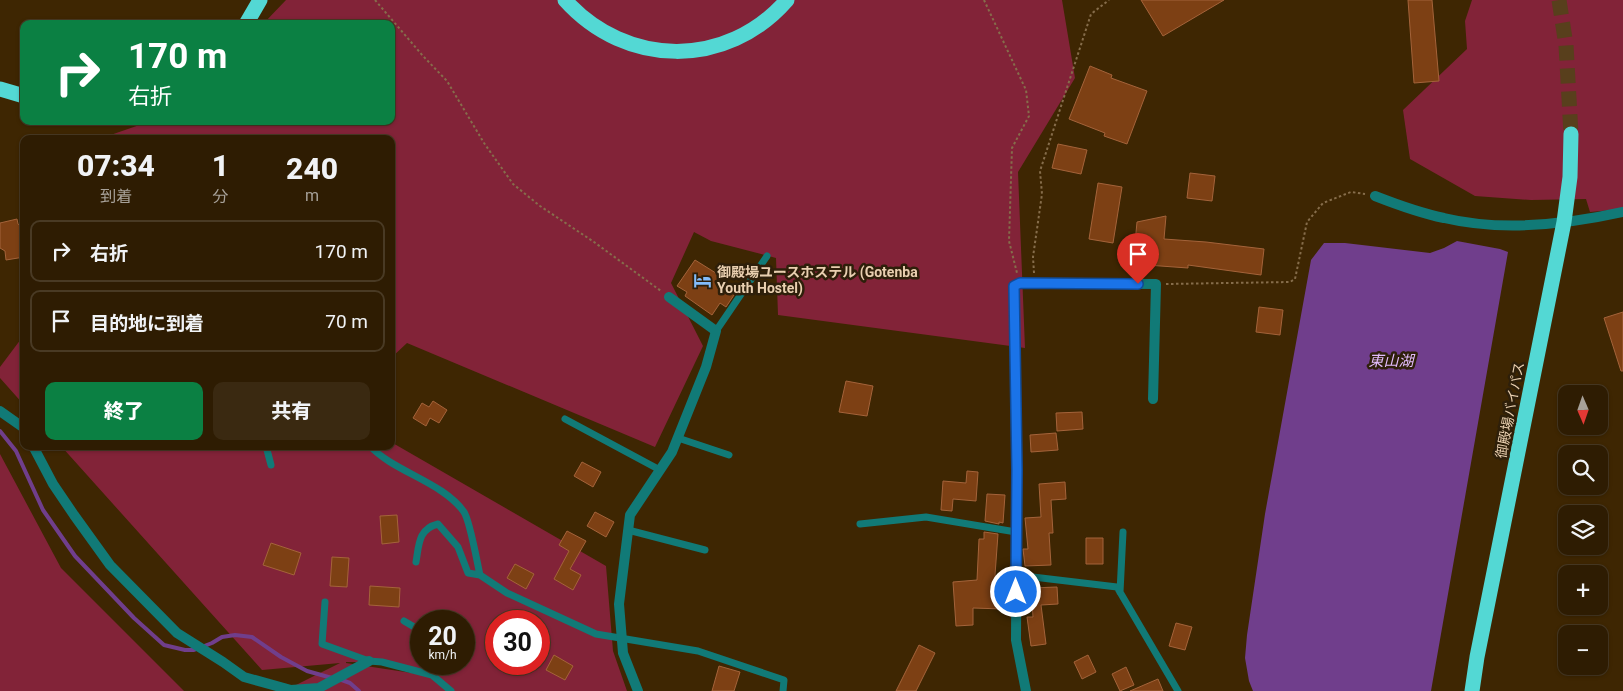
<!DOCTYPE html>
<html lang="ja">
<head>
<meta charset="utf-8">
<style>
	body { margin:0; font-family:Roboto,"Noto Sans JP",sans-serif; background:#3a2911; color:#f1f3f6; height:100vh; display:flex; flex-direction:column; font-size:19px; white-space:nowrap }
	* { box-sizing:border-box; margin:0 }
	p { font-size:16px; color:#a7a199 }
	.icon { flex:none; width:28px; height:28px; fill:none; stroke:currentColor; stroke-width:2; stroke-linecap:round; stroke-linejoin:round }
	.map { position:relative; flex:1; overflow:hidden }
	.details { position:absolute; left:20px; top:135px; width:375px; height:315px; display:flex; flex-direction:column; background:#2e1c02; border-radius:10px; box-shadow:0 1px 4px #0004,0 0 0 1px #493a24 }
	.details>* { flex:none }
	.top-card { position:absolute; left:20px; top:20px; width:375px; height:105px; border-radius:10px; box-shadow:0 1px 4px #0004,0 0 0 1px #493a24; background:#0b8043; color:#fff; overflow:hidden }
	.needle { width:32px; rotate:178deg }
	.fabs { position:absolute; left:1558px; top:385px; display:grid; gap:10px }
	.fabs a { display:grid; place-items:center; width:50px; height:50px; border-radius:10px; background:#2e1c02; box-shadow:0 1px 4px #0004,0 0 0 1px #493a24; font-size:25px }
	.speed { position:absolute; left:410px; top:610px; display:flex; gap:10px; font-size:25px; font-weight:700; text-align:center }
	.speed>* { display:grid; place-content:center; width:65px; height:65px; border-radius:50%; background:#2e1c02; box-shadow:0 1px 4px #0004,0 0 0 1px #493a24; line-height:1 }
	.speed small { font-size:12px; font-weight:400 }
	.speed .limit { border:8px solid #d22; background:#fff; color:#111 }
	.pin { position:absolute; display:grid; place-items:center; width:42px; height:42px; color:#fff; margin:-51px -21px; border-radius:50% 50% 50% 0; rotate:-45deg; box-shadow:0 0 5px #0007 }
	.pin .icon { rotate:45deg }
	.me { position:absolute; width:55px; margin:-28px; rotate:0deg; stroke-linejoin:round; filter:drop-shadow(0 0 4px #0008) }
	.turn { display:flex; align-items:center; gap:18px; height:105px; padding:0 25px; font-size:22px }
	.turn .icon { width:65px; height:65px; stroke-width:2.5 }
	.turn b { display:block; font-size:35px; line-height:42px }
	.eta { display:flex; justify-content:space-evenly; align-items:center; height:85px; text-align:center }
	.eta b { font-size:30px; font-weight:800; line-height:35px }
	.action { display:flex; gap:10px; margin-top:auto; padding:10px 25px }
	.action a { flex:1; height:58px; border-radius:10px; background:#0b8043; color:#fff; font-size:20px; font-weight:800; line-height:58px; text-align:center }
	.action a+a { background:#3a2911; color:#f1f3f6 }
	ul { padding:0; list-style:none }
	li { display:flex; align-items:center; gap:15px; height:62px; margin:0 10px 8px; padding:0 15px; border:2px solid #493a24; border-radius:10px }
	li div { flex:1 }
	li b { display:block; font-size:19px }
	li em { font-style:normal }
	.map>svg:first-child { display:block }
	.green { fill:#822338; fill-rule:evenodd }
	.water { fill:#703e8c }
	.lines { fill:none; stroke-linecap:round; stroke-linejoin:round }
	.stream { stroke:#703e8c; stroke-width:4 }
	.building { fill:#7d4014; stroke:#a4633a }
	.highway-tunnel { stroke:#583f1c; stroke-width:15; stroke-dasharray:15 8; stroke-linecap:butt }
	.path { stroke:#866d4b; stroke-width:2; stroke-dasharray:2.5 2.5; stroke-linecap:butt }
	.lane { stroke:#117a77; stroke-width:7 }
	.street { stroke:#117a77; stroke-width:10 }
	.highway { stroke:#53d8d4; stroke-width:15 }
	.route-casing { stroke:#114b97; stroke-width:12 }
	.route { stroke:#1a73e8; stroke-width:9 }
	.labels { text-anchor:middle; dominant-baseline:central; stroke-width:5; stroke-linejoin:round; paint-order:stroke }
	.poi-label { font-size:14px; font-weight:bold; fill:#e9cfb0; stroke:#2e1f0a; text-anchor:start }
	.street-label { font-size:14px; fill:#e9cfb0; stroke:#2e1f0a }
	.water-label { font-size:15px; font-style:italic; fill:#e3bcfc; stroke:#2e1f0a }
</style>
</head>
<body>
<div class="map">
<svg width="1623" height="691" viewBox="0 0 1623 691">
	<rect width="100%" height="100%" fill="#3e2602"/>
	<path class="green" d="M286,0H1062L1075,78L1018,172L1025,348L778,315L776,258L711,241L694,232L671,283L703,346L655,447L407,343L391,358V139H99L151,121H391V24H263Z
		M1472,0H1623V209L1590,212L1586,199L1531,200L1475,196L1410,159L1403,110L1467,49L1465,21Z
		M24,335V405L0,378V367Z
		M391,442L606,566L613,651L627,691H284L340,663L262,670L61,446H391ZM421,621H464V664H421ZM496,621H539V664H496ZM346,662H382L425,675L346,663Z
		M0,454L61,568L184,691H0Z"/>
	<path class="water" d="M1457,241L1500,249L1508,252L1431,691H1253L1249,681L1245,658L1247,635L1265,514L1311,260L1324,243H1345L1430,253L1444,248Z"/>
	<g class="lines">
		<path class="stream" d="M0,431L16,451L43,510L75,556L134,618L164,645L185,650H194L212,643L222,637L235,635L252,637L281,657L307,671L332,678
			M339,679L350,683L359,691"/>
	</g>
	<path class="building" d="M1141,0H1224L1163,36Z
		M1408,0H1432L1439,81L1414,83Z
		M1090,66L1112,75L1111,78L1147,91L1127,144L1104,136L1105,133L1069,119Z
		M1058,144L1087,150L1081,174L1052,168Z
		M1190,173L1215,176L1212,201L1187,198Z
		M1098,183L1122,187L1113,243L1089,239Z
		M1166,216L1164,239L1206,242L1264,249L1261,275L1188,265V268L1133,264L1137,222Z
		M17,219L18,224L24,229V257L6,260L5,251L0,248V223Z
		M695,260L719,275L718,281L736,292L726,307L720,303L712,315L685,296L687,292L677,286Z
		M1259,307L1283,310L1280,335L1256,332Z
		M1623,312V371H1621L1604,318Z
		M846,381L873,386L867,416L839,412Z
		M433,401L447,410L439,423L430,418L426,426L413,418L422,403L429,407Z
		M1082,412L1083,429L1057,431L1056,413Z
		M1056,433L1058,450L1031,452L1030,435Z
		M582,462L601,472L593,487L574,476Z
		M967,471L978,472L976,501L953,499L952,511L941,510L943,481L966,483Z
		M1065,482L1066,499L1051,500L1053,533H1049L1051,565L1025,566L1023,549H1028L1025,518L1041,517L1039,484Z
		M987,494L1005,495L1003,523L999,522V524L985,521Z
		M595,512L614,522L606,537L587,526Z
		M397,515L399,542L382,544L380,516Z
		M567,531L586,541L570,569L581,575L573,590L554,579L569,551L559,545Z
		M984,532L998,534L995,575L1007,593L1003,609L973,608V625L956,626L953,582L977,580L979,539H984Z
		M1086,538H1103V564H1086Z
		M271,543L301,553L294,575L263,565Z
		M332,557L349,558L347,587L330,586Z
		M515,564L534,574L526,589L507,578Z
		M370,586L400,588L399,607L369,605Z
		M1057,587L1058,604L1041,605L1046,644L1031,646L1027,617H1033L1031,588Z
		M1176,623L1192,627L1185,650L1169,646Z
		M919,645L935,653L916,691H896Z
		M554,655L573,666L565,680L546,670Z
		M1088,655L1096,672L1082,679L1074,662Z
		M719,666L740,672L734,691H712Z
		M1126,667L1134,685L1120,691L1112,674Z
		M1158,679L1163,691H1130Z"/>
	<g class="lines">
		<path class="highway-tunnel" d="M1559,0L1566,45L1571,134"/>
		<path class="path" d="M375,0L423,56L447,81L484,143L513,184L540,206L594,242L661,291
			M984,0L1026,90L1029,116L1012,148L1009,241L1017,273
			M1034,273L1033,257L1042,194L1040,171L1091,14L1109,0
			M1166,284L1290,282L1295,279L1307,222L1323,203L1351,192L1365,194"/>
		<path class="lane" d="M716,331L767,256
			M565,419L660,470
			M678,438L729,455
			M266,446L271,465
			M370,446C394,472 443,482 464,512C470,521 477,562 480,575L507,593L596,634L698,651L784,680L783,691
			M860,524L926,517L1016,532
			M628,530L705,550
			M416,562C419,545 418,529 438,524L458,547L468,573L480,575
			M1016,575L1117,587L1178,691
			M1120,592L1123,532
			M325,602L322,644L369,661L382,662L432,675L451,691
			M404,621L421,631
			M432,675V664"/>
		<path class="street" d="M1375,196C1398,205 1420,213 1444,218C1503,232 1565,225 1623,212
			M0,411L24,428
			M33,446L53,484L74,515L110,565L177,633L223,662L244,677L291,690L319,688L369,661
			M638,691L623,653L619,604L630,515L672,452L706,367L716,331L669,297
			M1026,691L1016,640L1017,470L1014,286L1020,283L1156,284L1153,399"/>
		<path class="highway" d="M565,0C626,68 727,69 787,0
			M246,24L260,0
			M0,89L24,96
			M1472,691L1477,657L1564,222L1570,177L1571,134"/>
	</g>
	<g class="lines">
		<defs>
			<path id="route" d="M1016,592L1017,470L1014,286L1020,283L1138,284"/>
		</defs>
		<use href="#route" class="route-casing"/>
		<use href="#route" class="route"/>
	</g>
	<defs>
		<symbol id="hotel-bare" viewBox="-9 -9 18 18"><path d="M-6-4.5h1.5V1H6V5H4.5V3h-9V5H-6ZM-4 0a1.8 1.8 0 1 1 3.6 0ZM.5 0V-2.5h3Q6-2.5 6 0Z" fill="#83bcfb" stroke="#2e1f0a" stroke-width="2.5" paint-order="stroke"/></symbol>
	</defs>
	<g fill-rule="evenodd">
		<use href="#hotel-bare" x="690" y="268" width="25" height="25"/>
	</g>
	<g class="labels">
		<g class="poi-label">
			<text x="717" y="272">御殿場ユースホステル (Gotenba<tspan x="717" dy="16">Youth Hostel)</tspan></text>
		</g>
		<g class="street-label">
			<text transform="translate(1510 410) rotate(-79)">御殿場バイパス</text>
		</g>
		<g class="water-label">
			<text x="1391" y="361">東山湖</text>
		</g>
	</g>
</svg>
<div class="fabs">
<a><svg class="needle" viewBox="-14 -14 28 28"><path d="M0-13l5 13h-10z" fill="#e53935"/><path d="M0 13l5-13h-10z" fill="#a7a199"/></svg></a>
<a><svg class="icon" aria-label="search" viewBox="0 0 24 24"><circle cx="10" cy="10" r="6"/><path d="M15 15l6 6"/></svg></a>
<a><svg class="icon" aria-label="layers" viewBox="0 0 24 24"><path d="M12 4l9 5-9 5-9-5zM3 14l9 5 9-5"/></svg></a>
<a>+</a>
<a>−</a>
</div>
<div class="speed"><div>20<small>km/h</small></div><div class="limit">30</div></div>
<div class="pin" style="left:1138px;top:284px;background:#d93025"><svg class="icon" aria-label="arrive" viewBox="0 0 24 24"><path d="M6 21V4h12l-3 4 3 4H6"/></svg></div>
<svg class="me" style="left:1016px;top:592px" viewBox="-20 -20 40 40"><circle r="17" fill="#1a73e8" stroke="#fff" stroke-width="3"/><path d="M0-11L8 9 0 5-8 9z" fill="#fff"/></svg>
<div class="top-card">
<div class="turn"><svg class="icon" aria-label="right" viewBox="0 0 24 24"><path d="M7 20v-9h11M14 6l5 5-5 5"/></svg><div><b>170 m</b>右折</div></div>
</div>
<section class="details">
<div class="eta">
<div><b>07:34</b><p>到着</p></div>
<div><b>1</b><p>分</p></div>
<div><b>240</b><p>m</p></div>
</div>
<ul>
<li><svg class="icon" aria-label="right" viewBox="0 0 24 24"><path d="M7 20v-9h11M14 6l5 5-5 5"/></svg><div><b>右折</b></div><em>170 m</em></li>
<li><svg class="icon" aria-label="arrive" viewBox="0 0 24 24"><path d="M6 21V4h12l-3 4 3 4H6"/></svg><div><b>目的地に到着</b></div><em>70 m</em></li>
</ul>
<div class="action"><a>終了</a><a>共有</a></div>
</section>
</div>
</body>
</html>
